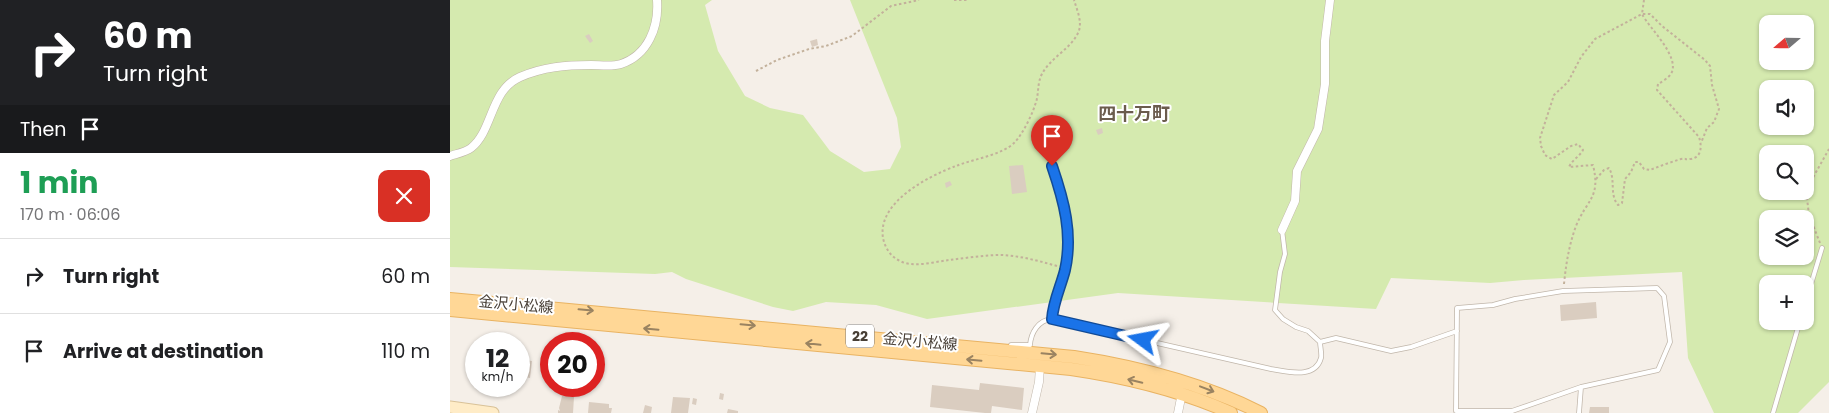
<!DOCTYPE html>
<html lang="en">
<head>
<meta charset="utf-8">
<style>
	body { margin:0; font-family:Poppins,"Noto Sans JP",sans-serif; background:#f2f2f2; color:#202124; height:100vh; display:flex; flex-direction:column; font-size:19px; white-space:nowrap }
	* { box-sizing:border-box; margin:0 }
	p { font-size:16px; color:#757577 }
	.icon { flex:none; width:28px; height:28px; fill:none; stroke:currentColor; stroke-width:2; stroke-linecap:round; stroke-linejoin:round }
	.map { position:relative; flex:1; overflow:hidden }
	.drawer { display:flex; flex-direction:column; background:#fff; width:450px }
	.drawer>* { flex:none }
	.guide { background:#202124; color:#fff; overflow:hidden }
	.needle { width:32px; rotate:250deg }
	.buttons { position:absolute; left:1309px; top:15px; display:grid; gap:10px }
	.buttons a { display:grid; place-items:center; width:55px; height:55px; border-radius:10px; background:#fff; box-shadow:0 1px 4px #0004; font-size:25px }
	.speed { position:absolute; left:15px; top:332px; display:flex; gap:10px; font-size:25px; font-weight:700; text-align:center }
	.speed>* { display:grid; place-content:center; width:65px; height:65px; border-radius:50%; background:#fff; box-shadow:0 1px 4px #0004; line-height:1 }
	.speed small { font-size:12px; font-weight:400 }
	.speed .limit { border:8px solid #d22; background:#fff; color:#111 }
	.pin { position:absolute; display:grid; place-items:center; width:42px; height:42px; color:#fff; margin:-51px -21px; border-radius:50% 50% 50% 0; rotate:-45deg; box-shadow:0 0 5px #0007 }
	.pin .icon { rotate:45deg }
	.me { position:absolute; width:55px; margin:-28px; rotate:283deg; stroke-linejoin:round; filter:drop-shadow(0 0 4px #0008) }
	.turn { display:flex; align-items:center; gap:18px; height:105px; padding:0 20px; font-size:22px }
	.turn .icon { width:65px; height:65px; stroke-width:2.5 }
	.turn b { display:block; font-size:35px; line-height:42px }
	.then { display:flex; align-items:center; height:48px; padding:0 20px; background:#0003; gap:10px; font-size:19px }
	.round { display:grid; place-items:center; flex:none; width:52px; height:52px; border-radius:10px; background:#f2f2f2 }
	.headline { display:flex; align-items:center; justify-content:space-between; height:85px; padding:0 20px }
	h1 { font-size:30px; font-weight:700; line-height:38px; color:#1e9e55 }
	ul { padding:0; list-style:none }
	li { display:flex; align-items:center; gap:15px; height:75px; padding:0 20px; border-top:1px solid #e0e0e0 }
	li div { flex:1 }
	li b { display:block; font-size:19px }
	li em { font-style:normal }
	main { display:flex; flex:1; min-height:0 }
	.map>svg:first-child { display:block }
	.green { fill:#d5eaaf; fill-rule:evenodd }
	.building { fill:#dacdc0 }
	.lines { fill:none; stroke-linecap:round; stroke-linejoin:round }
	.lane-casing { stroke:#c0b6aa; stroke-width:5.5 }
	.street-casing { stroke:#c0b6aa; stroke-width:9 }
	.secondary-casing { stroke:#d9c298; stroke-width:13 }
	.primary-casing { stroke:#e9b362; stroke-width:14 }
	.path { stroke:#c3b19b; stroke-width:2; stroke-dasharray:2.5 2.5; stroke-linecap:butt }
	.lane { stroke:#fff; stroke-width:4 }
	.street { stroke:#fff; stroke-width:8 }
	.secondary { stroke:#ffecc7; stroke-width:11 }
	.primary { stroke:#ffd796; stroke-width:12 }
	.oneway { stroke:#9a8361 }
	.route-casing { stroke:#114b97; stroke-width:12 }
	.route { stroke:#1a73e8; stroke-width:9 }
	.labels { text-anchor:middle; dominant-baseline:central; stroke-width:4; stroke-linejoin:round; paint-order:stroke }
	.shield { fill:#fff; stroke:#7f7972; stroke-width:1 }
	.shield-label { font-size:14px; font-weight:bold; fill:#483f36 }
	.street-label { font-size:15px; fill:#483f36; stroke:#fff }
	.quarter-label { font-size:18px; font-weight:bold; fill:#6b5c4d; stroke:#fff }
</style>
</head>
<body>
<main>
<section class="drawer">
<div class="guide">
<div class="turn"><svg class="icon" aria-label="right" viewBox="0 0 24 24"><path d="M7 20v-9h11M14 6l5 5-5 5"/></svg><div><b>60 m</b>Turn right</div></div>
<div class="then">Then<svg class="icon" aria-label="arrive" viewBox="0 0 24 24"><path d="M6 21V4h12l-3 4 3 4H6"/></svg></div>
</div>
<div class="headline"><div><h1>1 min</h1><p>170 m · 06:06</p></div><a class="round" style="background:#d93025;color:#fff"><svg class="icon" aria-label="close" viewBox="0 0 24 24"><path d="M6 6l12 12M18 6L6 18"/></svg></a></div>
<ul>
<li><svg class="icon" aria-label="right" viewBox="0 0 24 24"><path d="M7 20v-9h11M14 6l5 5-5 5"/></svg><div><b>Turn right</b></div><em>60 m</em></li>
<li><svg class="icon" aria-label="arrive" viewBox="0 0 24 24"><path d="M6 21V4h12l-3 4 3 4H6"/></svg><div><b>Arrive at destination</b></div><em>110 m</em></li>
</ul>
</section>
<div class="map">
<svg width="1379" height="413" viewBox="0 0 1379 413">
	<rect width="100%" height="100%" fill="#f5efe8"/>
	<path class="green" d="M0,0H262L255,5L268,51L295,96L320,108L353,115L380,151L414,172L440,169L451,147L447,118L400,0H1379V382L1348,413H1264L1238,358L1232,272L1074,280L1040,283L941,278L926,309L668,293L477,319L426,305L376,302L343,311L323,307L236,279L222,272L205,274L0,267ZM1318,24H1355V61H1318ZM1318,89H1355V126H1318ZM1318,154H1355V191H1318ZM1318,219H1355V256H1318ZM1318,284H1355V321H1318Z"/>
	<path class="building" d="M139,34L143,41L140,43L135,36Z
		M367,39L368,45L362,47L360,41Z
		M652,128L653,133L648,135L646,130Z
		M573,165L577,192L562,194L559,166Z
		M500,181L502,185L496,188L495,183Z
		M1146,302L1147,318L1111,321L1110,305Z
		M69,359L82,361L80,378L69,376Z
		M530,383L574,388L572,410L542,406L541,413H535L480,407L482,385L529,390Z
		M270,393L274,394L273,400L269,399Z
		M112,396L124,397L123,413H108V410L110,411L109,408Z
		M223,397L240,398L238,413H221Z
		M243,398L247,399L246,405L242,404Z
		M139,402L159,404V408H162L161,413H138Z
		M195,405L202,407L201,413H193Z
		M1140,407H1159V413H1139Z
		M278,409L288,411V413H277Z"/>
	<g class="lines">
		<defs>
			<path id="lane" d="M1207,288L1214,296L1220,342L1208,370L1131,387L1062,411H1006L1007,308L1043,305L1065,299L1113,291Z
				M1355,304L1372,248
				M870,342L886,338L941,351L961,347L1007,331
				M561,345H580C581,333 588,320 602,319L821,369C836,371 865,380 871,358C872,354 870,346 870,342L858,331L846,327L833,319L825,310L830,272L835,254L832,230
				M1129,413L1131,387
				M1323,413L1350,321"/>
			<path id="street" d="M0,156C6,154 16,152 21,148C43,131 40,90 70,77C93,67 116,65 141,65C150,65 162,67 171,64C198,55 209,27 207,0
				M832,230L845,201L847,171L868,129L875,84V41L880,0
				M602,319C603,302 611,286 615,270C623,234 614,201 602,167
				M582,413L589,382L590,366
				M728,413L732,393"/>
			<path id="secondary" d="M0,407L43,413"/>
			<path id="primary" d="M0,299L624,357C689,367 752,383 811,413
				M0,310L621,369C676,377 730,390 781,413"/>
		</defs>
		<use href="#lane" class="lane-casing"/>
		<use href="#street" class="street-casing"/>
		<use href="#secondary" class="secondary-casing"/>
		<use href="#primary" class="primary-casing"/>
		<path class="path" d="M504,0H517
			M1194,0L1192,14H1200L1212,26L1255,60L1260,66L1262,85L1269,109L1264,122L1257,128L1251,143
			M306,71L327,60L359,49L376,46L402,36L441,6L469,0
			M1370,243L1359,215L1356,190L1379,149
			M607,266C589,261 571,256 552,255C534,255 516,258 499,260C483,262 464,268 450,261C441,257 435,248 433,238C427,202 479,176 506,166C523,159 553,155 565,142C572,135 582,115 585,105C589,96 587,85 591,76C599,58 620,50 628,33C633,23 627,10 624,0
			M1114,284C1116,264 1119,245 1126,226C1137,199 1151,198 1143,165L1119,167C1122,160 1129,157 1133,150L1128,144L1121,146L1102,159L1095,155L1091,146L1090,138L1104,95L1118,82L1131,57L1145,39L1192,14C1199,28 1231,57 1221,74C1218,78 1212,82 1208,84L1207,90L1249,137C1252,146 1252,158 1240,159C1232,160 1239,158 1231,159C1221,162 1210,166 1200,170L1194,169L1189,162H1185L1181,172L1175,179L1172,203L1168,205C1159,194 1166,180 1159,168L1154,170L1146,179"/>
		<use href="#lane" class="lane"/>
		<use href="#street" class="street"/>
		<use href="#secondary" class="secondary"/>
		<use href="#primary" class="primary"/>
	</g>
	<defs><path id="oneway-shaft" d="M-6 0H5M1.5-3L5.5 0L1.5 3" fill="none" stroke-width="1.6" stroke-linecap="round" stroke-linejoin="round" transform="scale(1.25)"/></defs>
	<g class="oneway">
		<use href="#oneway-shaft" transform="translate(136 310) rotate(5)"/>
		<use href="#oneway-shaft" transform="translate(298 325) rotate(5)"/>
		<use href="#oneway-shaft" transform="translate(201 329) rotate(-175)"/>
		<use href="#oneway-shaft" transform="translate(363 344) rotate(-174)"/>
		<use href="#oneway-shaft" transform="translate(599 354) rotate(5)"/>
		<use href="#oneway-shaft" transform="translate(524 360) rotate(-175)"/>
		<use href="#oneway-shaft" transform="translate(685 381) rotate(-167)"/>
		<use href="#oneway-shaft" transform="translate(757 389) rotate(21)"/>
	</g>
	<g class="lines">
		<defs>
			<path id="route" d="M602,166C614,201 623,234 615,270C611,286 603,302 602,319L693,340"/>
		</defs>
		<use href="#route" class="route-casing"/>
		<use href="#route" class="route"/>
	</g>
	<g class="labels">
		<rect class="shield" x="396" y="324.5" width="28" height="23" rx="4"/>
		<g class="shield-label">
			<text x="410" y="336">22</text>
		</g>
		<g class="street-label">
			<text transform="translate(66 304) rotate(5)">金沢小松線</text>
			<text transform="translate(470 341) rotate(5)">金沢小松線</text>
		</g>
		<g class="quarter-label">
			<text x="684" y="113">四十万町</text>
		</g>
	</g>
</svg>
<div class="buttons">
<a><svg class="needle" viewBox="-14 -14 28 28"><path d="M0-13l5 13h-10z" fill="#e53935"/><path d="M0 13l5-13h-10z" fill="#757577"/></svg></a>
<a><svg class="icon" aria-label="sound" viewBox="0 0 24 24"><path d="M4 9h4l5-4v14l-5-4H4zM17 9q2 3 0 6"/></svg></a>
<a><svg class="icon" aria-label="search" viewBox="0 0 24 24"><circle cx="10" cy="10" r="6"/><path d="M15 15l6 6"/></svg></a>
<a><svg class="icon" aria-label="layers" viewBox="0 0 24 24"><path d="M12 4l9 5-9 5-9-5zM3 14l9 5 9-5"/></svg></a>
<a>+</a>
</div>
<div class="speed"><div>12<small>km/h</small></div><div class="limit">20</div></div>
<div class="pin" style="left:602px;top:166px;background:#d93025"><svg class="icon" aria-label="arrive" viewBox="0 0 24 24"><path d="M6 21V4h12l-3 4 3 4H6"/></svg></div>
<svg class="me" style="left:693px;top:340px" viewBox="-20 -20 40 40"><path d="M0-17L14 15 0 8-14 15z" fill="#1a73e8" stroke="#fff" stroke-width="4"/></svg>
</div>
</main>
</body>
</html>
